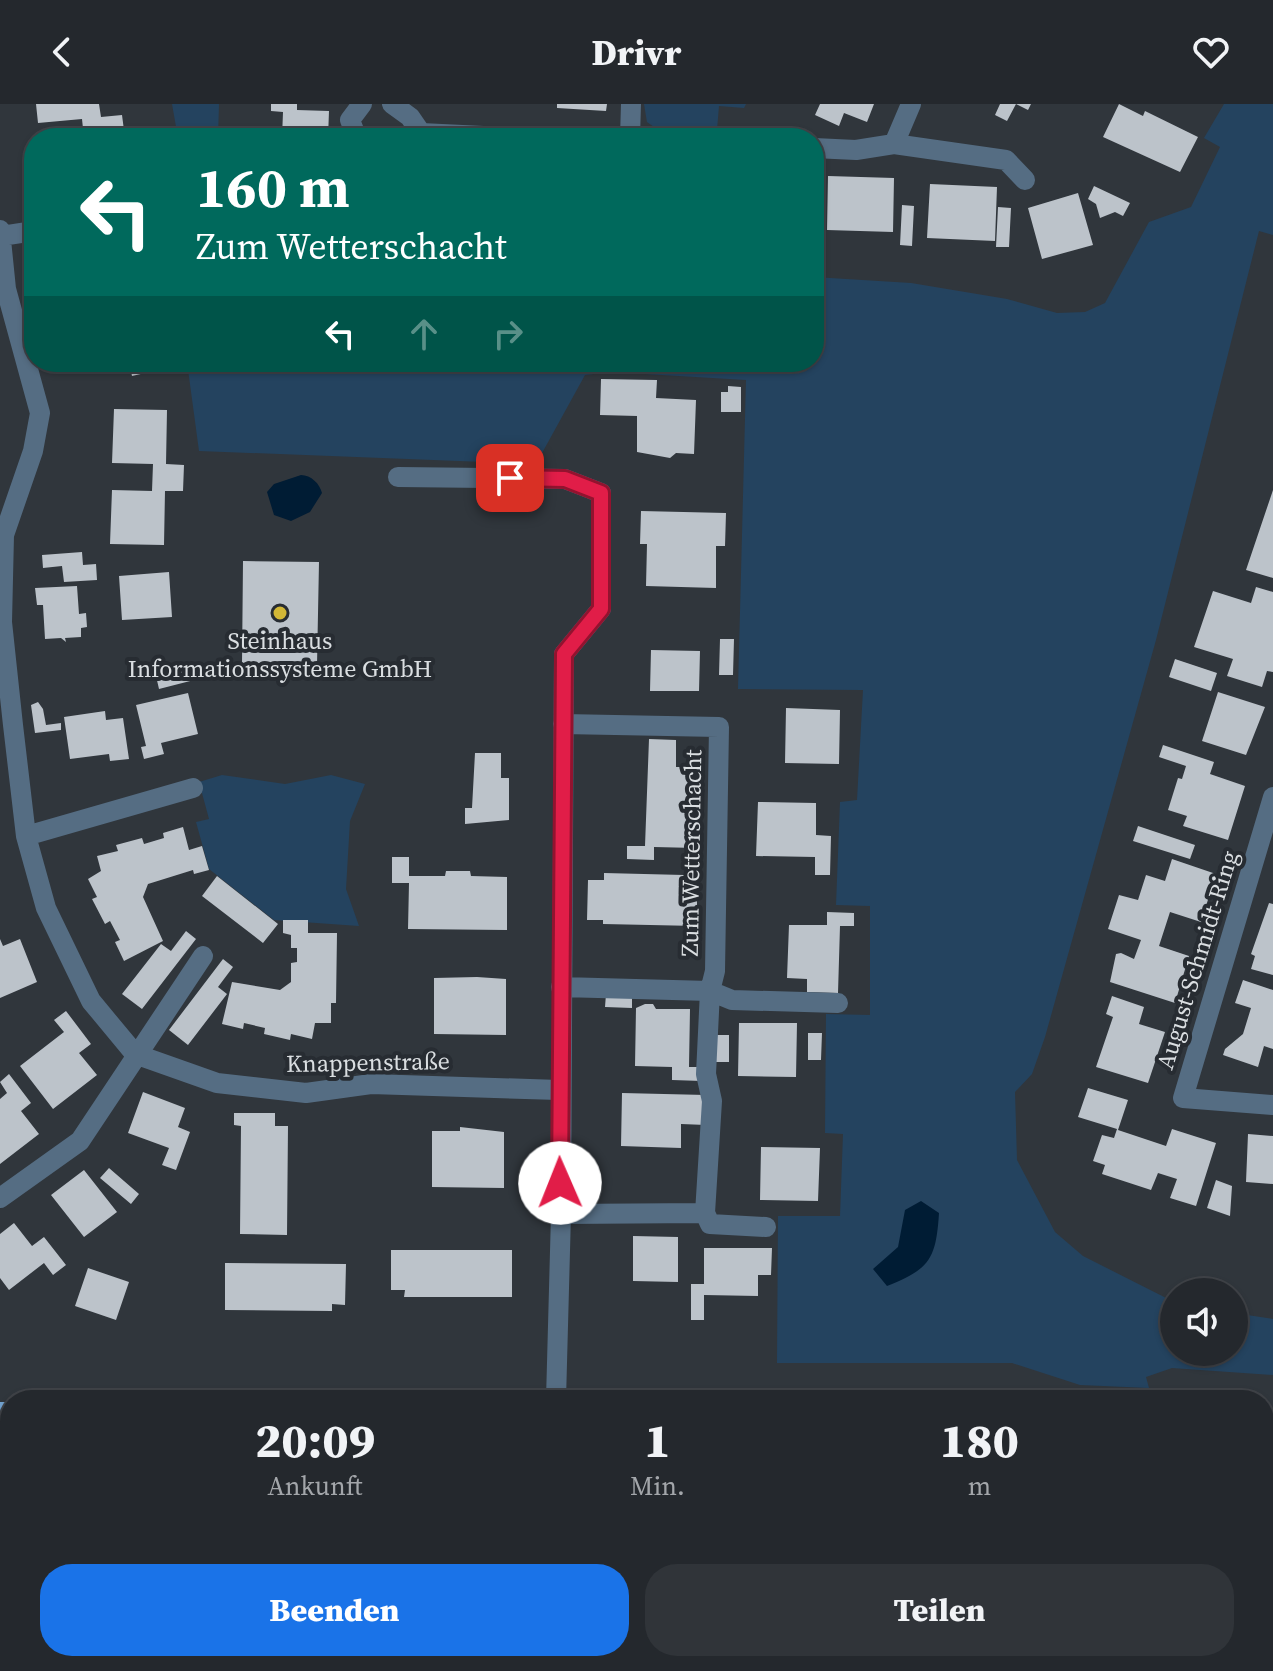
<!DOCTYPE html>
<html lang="de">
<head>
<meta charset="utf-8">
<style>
	body { margin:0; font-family:"Source Serif 4",serif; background:#303439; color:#f1f3f6; height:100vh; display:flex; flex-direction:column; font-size:30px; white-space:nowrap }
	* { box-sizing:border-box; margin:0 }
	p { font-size:26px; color:#a3a6aa }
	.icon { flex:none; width:44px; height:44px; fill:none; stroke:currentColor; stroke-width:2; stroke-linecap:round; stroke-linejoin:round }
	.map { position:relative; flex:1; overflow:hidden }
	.side { position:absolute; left:0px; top:1286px; width:1274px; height:282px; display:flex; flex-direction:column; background:#24282d; border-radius:32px 32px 0 0; box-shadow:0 2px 6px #0004,0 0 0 2px #414449 }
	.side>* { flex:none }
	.top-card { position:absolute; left:24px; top:24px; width:800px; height:244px; border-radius:32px; box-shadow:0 2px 6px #0004,0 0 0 2px #414449; background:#00695c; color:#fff; overflow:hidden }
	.controls { position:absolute; left:1160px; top:1174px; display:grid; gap:16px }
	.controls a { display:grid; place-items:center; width:88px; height:88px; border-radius:50%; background:#24282d; box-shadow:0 2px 6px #0004,0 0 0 2px #414449; font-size:40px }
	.pin { position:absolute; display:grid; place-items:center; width:68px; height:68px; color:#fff; margin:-34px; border-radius:16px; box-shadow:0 4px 12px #0006 }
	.me { position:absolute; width:88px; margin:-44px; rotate:359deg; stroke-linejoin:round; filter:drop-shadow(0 0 6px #0008) }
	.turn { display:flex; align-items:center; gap:28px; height:168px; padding:0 40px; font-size:36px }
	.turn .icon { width:104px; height:104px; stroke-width:2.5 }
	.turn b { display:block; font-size:56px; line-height:68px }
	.lanes { display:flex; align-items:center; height:76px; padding:0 40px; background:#0003; justify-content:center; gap:40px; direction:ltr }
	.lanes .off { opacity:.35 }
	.eta { display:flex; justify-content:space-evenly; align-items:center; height:136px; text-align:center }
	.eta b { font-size:48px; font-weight:800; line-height:56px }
	.action { display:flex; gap:16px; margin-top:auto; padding:16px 40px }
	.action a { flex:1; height:92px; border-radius:32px; background:#1a73e8; color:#fff; font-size:32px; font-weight:800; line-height:92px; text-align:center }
	.action a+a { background:#303439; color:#f1f3f6 }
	header { display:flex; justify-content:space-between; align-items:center; height:104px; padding:0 40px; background:#24282d; font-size:36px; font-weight:800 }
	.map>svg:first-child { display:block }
	.green { fill:#24435f }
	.water { fill:#001c34 }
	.building { fill:#bcc3ca }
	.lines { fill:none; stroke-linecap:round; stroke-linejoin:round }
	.service { stroke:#556d83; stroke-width:18 }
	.minor { stroke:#556d83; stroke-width:20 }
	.primary { stroke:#72a2cf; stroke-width:20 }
	.route-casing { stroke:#92132f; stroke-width:20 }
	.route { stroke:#e11d48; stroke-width:14 }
	.poi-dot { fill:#d2b736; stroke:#272c32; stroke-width:3 }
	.labels { text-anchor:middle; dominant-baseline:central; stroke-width:8; stroke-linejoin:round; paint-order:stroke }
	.poi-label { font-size:24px; fill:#dadee1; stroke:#272c32 }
	.street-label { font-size:24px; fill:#dadee1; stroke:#272c32 }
</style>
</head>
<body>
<header><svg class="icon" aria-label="back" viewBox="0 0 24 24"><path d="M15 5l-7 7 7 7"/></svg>Drivr<svg class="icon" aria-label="heart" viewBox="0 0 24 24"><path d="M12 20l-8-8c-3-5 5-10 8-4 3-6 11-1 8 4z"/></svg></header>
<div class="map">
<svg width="1273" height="1567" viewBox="0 0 1273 1567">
	<rect width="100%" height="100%" fill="#30363c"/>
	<path class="green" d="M172,0H219L218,34H178Z
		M644,0H746L744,4L719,2L717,26L654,23L647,18Z
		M1224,0H1273V131L1259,127L1156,536L1045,933L1032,970L1015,988L1017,1056L1055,1128L1083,1152L1174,1198V1248H1234V1209L1273,1215V1271L1172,1264L1146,1273L1149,1284L1080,1281L1012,1259H777L778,1112H840L843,1030L825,1029L826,910L870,911V802L836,801L840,698L857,696L863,586L738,585L746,276L611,268L585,271L536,360L199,347L187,258H814V173L911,179L1007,195L1057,209L1085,208L1105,199L1149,118L1191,103L1220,43L1204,34Z
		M222,671L285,680L331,671L365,680L350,717L346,785L359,822L274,816L209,765L196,718L209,715L199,678Z
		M0,1357H10V1553H0Z"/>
	<path class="water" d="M301,371C311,371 320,380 322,389L310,408L291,417L274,411L267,388L274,380Z
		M921,1097L939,1109C936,1155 930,1165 887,1182L873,1165L898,1143L905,1106Z"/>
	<path class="building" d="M36,0H99L101,13L122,11L125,34H84L82,15L38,19Z
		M271,0H297V6L329,7L328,34H282L283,8L271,7Z
		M557,0H607L606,7L557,4Z
		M820,0H874L867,18L844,9L839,22L815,11Z
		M1000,0H1031L1028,6L1016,0L1007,17L995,11Z
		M1119,0L1143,12L1145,7L1198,33L1180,68L1103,33Z
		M828,72L894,74L893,128L827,126Z
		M930,80L997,83L995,137L927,134Z
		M1094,82L1130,99L1123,112L1115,108L1100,114L1096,100L1088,95Z
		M1078,89L1093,141L1042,155L1028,104Z
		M902,101L914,102L912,142L900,141Z
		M814,102H822L820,142H814Z
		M998,103L1011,104L1009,143H996Z
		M129,258H170L171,263L132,272Z
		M601,275L657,276L656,294L696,296L694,350L676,349L670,354L637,348V312L600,311Z
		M728,282L741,283V308H721V288H728Z
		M114,305L167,306L166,360L184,361L183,387H165L164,441L110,440L112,386L152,387L153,360L112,359Z
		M1273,386V474L1246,466Z
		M641,407L726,409L725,442H716V484L646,482L647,440H640Z
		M82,448L83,461L96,460L97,476L64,478L62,462L43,464L42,451Z
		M243,457L319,458L317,561L242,559Z
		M169,468L172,513L122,516L119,472Z
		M77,482L79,510L86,509L87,523L81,524V533L65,534L66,538L61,534L45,535L43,501H37L35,484Z
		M1256,483L1273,488V568L1267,567L1262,583L1227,572L1233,555L1194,543L1213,487L1251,499Z
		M720,535H734L733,571H719Z
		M651,546L700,547L699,587H650Z
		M1175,555L1217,569L1211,587L1169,573Z
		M195,562L198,575L159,585L156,572Z
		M1218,588L1265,603L1246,651L1202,637Z
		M188,589L198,630L161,639L164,650L144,655L141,643L146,642L136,601Z
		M38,598L43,605L46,621L61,619V626L35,629L31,601Z
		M786,604L840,606L839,660L785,659Z
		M105,607L106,616L123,614L129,655L110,657L109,650L70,655L64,613Z
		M649,635L676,636V663H698L696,744L654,743V756L627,755V742H645Z
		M1163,641L1214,658L1210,670L1245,682L1228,736L1183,722L1187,712L1168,706L1178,674L1182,675L1186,662L1159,653Z
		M475,649H501V674H509V716L465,720V704H472Z
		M758,698L816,699V731L831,732L830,771H815V753L756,752Z
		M1138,722L1195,741L1190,755L1133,737Z
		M183,723L189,746L202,742L209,766L194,770L193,766L148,780L143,793L163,837L124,857L115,838L120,836L110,817L105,820L92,795L97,793L88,775L101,767L97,752L118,747L116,741L142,734L144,740L164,734L163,729Z
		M392,753H409V772H445L446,767H470L471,772L507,773V826L408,825L409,779H392Z
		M1172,755L1216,770L1201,818L1170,808L1159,842L1189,852L1175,899L1110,878L1116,850L1121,849L1134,855L1141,836L1108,825L1119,791L1138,796L1146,771L1165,777Z
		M604,769L684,771V794L697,795V822L603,820V816H587L588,776H604Z
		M217,772L278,820L263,839L202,792Z
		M1269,799L1273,800V871L1251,865L1255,852L1251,850Z
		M827,808L854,809V822H840L838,889L807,888V875L787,874L789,821H827Z
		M283,816H308V829H337L336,899H331V919H315L312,935L291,930L290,936L264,930L265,924L244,919L243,925L222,920L232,878L280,886L291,878V859L297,858V844H291V831L283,829Z
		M186,827L196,835L142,905L122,890L161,840L171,847Z
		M0,835L3,842L20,835L37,878L0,894Z
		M223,855L233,863L218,883L227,890L188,941L169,926Z
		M477,873L506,875V931L434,930V874Z
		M1243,876L1273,886V945L1264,942L1258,963L1223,951L1225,945L1243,930L1251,904L1235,899Z
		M606,890L632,891V904L605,903Z
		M1112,892L1144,903L1139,920L1165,928L1148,979L1096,963L1113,913L1106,910Z
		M645,900H653L656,905H690L689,963H703L702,977L672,976V963L635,962L636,904Z
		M66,907L91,940L79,949L97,971L53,1005L20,962L64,928L54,916Z
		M739,919H797L796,973L738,972Z
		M808,929H822L821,956H808Z
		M716,931H729V958H716Z
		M9,970L31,999L21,1007L39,1030L0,1060V995L7,989L0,978Z
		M1088,984L1128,996L1118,1026L1166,1042L1172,1025L1216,1039L1196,1102L1170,1094L1177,1075L1158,1069L1151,1086L1102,1070L1105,1061L1093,1057L1102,1031L1114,1034L1117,1025L1078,1013Z
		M143,988L185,1004L178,1023L190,1028L176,1066L162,1061L169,1044L128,1029Z
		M622,989L706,991V1021L681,1020V1044L621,1042Z
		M234,1009H275V1022H288L287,1131L240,1130L241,1022L234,1021Z
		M460,1023L504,1028V1084L432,1083V1027H460Z
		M1248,1030L1273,1032V1080L1246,1078Z
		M761,1043L820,1044L818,1097L760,1096Z
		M109,1064L139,1090L131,1100L100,1074Z
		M84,1066L117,1108L84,1133L51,1091Z
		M1216,1076L1232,1082L1230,1112L1207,1104Z
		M14,1119L32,1142L44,1133L66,1161L53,1171L44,1159L9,1186L0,1174V1130Z
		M633,1132L678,1133V1178L633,1177Z
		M704,1144H772L771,1171H758V1192L704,1191V1216H691V1180H704Z
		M391,1146H512V1193H404L405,1186H391Z
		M225,1159L346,1160L345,1201L332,1200V1207L225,1206Z
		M88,1164L129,1178L116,1216L75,1202Z"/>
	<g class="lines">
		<path class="service" d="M0,1349H10
			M1264,1359H1273
			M1264,1476H1273"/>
		<path class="minor" d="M392,0L410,13L421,29
			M357,34L350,16L362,0
			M408,34L421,29L528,34
			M630,34L631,0
			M894,40L1006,56L1025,76
			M814,44L856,46L894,40L911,0
			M0,126L6,185L40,309L33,347L4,431L2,518L13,621L26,732L46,804L91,897L135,950L217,979L306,989L371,980L559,986
			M1,132L34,127
			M398,373L565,375L601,389V505L564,550L561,1110L556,1296
			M563,620L719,623L715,867L710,887L732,896L838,899
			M1273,693L1183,994L1273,1001
			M26,732L193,684
			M0,1094L80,1037L203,852
			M705,1109L710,1120L766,1123
			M561,1110L705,1109L712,997L706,970L710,887L561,883"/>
		<path class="primary" d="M0,1308H10
			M1264,1314H1273"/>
	</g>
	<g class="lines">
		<defs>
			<path id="route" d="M510,374L565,375L601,389V505L564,550L560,1079"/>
		</defs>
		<use href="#route" class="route-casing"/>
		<use href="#route" class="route"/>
	</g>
	<circle class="poi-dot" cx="280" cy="509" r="8"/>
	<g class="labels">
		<g class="poi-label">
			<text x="280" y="536">Steinhaus<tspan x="280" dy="28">Informationssysteme GmbH</tspan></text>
		</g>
		<g class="street-label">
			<text transform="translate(691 749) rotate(-89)">Zum Wetterschacht</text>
			<text transform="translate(1197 856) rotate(-73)">August-Schmidt-Ring</text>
			<text transform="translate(368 958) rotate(-1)">Knappenstraße</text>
		</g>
	</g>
</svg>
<div class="controls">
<a><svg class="icon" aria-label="sound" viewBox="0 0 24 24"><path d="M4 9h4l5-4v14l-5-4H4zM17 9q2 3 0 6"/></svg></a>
</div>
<div class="pin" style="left:510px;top:374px;background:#d93025"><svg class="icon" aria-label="arrive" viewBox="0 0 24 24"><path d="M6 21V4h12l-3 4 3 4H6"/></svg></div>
<svg class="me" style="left:560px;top:1079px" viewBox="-20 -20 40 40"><circle r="19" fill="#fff"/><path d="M0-13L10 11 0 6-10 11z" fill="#e11d48"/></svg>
<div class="top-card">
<div class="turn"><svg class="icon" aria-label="left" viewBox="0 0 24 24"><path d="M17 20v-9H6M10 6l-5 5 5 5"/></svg><div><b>160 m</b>Zum Wetterschacht</div></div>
<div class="lanes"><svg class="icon" aria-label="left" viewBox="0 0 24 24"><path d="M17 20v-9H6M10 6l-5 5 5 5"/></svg><svg class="icon off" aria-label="ahead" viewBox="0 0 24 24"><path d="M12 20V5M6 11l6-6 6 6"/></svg><svg class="icon off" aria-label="right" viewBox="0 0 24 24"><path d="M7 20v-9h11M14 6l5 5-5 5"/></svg></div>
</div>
<section class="side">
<div class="eta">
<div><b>20:09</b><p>Ankunft</p></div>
<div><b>1</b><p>Min.</p></div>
<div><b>180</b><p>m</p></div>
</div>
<div class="action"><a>Beenden</a><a>Teilen</a></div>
</section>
</div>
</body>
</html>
